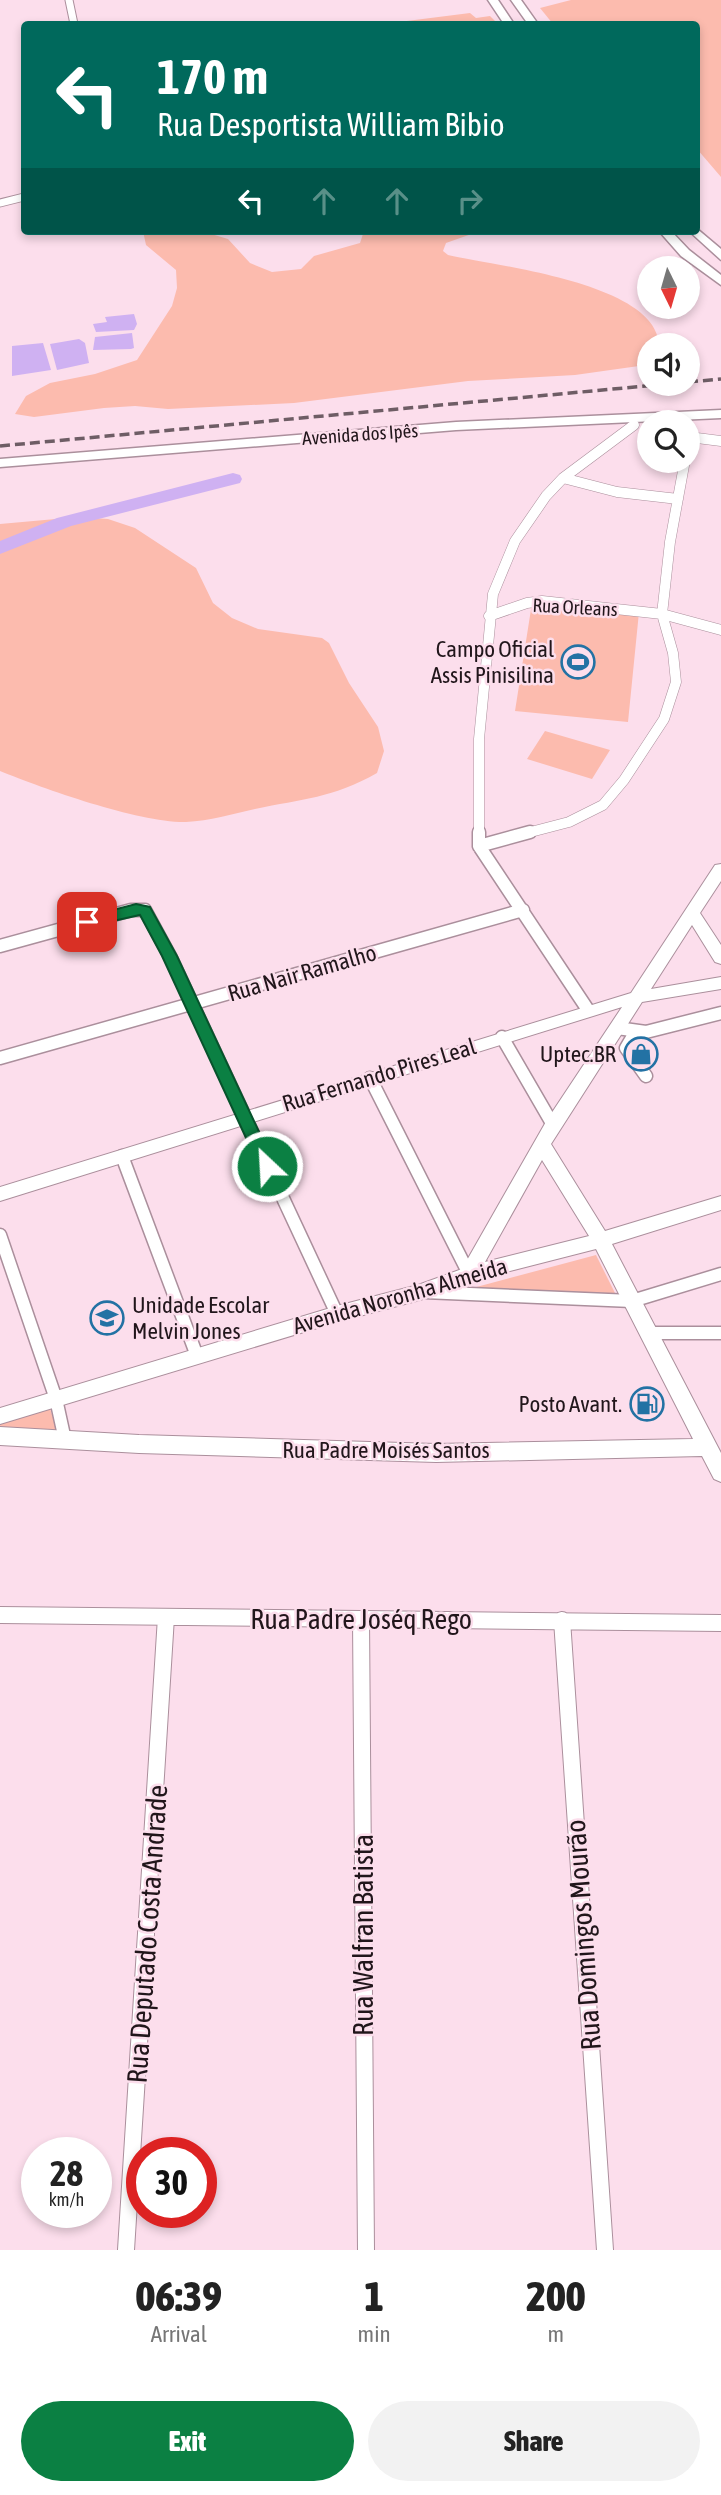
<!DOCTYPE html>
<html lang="en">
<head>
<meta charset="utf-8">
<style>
	body { margin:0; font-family:"Asap Condensed",sans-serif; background:#f2f2f2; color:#222; height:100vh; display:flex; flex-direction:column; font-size:26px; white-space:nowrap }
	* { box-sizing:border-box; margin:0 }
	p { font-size:23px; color:#767676 }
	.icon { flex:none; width:38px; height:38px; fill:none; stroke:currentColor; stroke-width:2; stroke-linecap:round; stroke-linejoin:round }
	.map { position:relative; height:2250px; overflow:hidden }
	.drawer { display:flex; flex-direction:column; background:#fff; flex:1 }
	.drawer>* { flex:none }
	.hud { position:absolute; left:21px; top:21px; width:679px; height:214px; border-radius:7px; box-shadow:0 4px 10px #0003; background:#00695c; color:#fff; overflow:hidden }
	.needle { width:46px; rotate:175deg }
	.buttons { position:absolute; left:637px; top:256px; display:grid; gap:14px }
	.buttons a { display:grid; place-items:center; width:63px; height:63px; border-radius:50%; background:#fff; box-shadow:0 4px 10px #0003; font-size:35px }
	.speed { position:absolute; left:21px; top:2137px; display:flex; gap:14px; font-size:35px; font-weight:700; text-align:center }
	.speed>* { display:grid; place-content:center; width:91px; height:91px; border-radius:50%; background:#fff; box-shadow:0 4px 10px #0003; line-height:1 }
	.speed small { font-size:18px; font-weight:400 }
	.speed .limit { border:10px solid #d22; background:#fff; color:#111 }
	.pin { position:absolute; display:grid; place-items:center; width:60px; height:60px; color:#fff; margin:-30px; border-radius:14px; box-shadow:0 4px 10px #0006 }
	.me { position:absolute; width:77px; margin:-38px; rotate:335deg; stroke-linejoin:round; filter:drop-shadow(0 0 5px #0008) }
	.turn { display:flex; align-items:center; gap:24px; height:147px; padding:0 21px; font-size:32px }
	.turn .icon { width:91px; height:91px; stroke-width:2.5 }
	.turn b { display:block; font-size:49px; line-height:60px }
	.lanes { display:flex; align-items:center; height:66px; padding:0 21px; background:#0003; justify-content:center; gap:35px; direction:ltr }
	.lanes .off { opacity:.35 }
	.eta { display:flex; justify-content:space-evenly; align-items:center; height:119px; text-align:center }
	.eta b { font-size:42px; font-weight:800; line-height:49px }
	.action { display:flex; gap:14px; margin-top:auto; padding:14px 21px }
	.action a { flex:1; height:80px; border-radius:42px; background:#0b8043; color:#fff; font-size:28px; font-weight:800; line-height:80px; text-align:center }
	.action a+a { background:#f2f2f2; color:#222 }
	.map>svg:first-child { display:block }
	.green { fill:#fcbbae }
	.water { fill:#cfb1f2 }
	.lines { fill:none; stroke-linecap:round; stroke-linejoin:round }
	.river { fill:#cfb1f2; fill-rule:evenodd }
	.street-far3-casing { stroke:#ab8f9c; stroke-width:9 }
	.street-far2-casing { stroke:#ab8f9c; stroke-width:11 }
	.street-far1-casing { stroke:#ab8f9c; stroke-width:15 }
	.street-casing { stroke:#ab8f9c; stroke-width:18 }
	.secondary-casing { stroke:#ab8f9c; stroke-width:2 }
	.primary-casing { stroke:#ab8f9c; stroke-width:3 }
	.street-far3 { stroke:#fff; stroke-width:7 }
	.street-far2 { stroke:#fff; stroke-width:10 }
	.street-far1 { stroke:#fff; stroke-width:12 }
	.street { stroke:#fff; stroke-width:16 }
	.secondary { fill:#fff; fill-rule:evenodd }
	.primary { fill:#fff; fill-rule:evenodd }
	.rail { stroke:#6e5d65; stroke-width:3.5; stroke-dasharray:10 5; stroke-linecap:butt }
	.route { fill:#0b8043; stroke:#07532c; stroke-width:2 }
	.labels { text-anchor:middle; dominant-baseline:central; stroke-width:5; stroke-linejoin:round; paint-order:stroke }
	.far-street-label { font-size:19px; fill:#21161b; stroke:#fcdeec }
	.poi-label { font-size:23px; fill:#21161b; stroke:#fcdeec; text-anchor:end }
	.street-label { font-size:23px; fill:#21161b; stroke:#fcdeec }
	.near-street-label { font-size:28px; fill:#21161b; stroke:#fcdeec }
</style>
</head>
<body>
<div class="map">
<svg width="721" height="2250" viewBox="0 0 721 2250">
	<rect width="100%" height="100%" fill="#fcdeec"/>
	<path class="green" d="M571,0H721V177L697,149L696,24H553L540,8Z
		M470,13L476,18L490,16L498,24H383Z
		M143,231H201L228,239L250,263L272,272L301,269L314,256L360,243L364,231H480L446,243L443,251L448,255C496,266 657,283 659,345H649V362L646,365L575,375L468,381L294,403L168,409L135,406L104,408L34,417L15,414L26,396L50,383L95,374L137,360L172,306L177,288L176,270L146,245Z
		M78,517L108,519L135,528L196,568L213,603L232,618L258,629L322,638L329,643L349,683L378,727L384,751L377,773C333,798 302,799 255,809C232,814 210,821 186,822C140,823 44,789 0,771V524Z
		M532,603L639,612L628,722L515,711Z
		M545,731L610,750L592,779L527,759Z
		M596,1255L616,1295L454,1293Z
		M49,1406L59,1434L0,1427V1421Z"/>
	<path class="water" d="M134,314L137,324L134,330L96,332L93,324L107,322L105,317Z
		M132,333L134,348L131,349L93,350L95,337Z
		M79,339L85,343L89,363L57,370L50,344Z
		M43,343L51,370L12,376V346Z"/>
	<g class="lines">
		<path class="river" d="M233,473L240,475L242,479L240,483L71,526L0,554V541L57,518Z"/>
		<defs>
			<path id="street-far3" d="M69,0L74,24
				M0,203L24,197"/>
			<path id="street-far2" d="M688,445L689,437L721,441
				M563,478L617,492L678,499
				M489,616L527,603L542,601L662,614L721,630
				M479,834V739L493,594L515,541L546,496L563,478L634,425
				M523,834L569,822L603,805L624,780L664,719L676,682L673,653L662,614L670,542L685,460"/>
			<path id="street-far1" d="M479,832V846L588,1010
				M479,846L530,832
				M0,946L131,910H145L170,956L337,1314
				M617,1028L646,1032L721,1013
				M636,1031L626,1048L646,1076
				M502,1037L553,1125
				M0,1058L523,910
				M370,1078L469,1274
				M122,1156L197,1356
				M0,1235L56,1399L65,1440
				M424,1292L632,1301L721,1274
				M649,1333H721"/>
			<path id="street" d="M0,1615L721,1623
				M361,1619L366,2250
				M562,1620L605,2250
				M126,2250L166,1617"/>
			<path id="secondary" d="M721,864V881L700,913L721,945V964L715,962L692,925L651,989L721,977V989L642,1002L551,1144L605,1231L721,1196V1210L612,1244L721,1453V1482L714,1479L702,1456L436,1462L139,1453L0,1445V1427L139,1435L436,1444L693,1439L596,1249L471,1281L420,1300L337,1322L0,1424V1408L337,1306L418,1285L462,1269L547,1120L622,1007L0,1201V1187L631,993L715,865ZM542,1160L589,1236L485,1262Z"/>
			<path id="primary" d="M488,0H498L514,24H504Z
				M511,0H521L538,24H528Z
				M696,228L721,249V260L689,231H696Z
				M659,231H671L689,250L721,275V285L681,256Z
				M721,410V418L456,430L0,467V459L456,422Z"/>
		</defs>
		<use href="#street-far3" class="street-far3-casing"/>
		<use href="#street-far2" class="street-far2-casing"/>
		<use href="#street-far1" class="street-far1-casing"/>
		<use href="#street" class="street-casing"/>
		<use href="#secondary" class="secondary-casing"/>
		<use href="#primary" class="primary-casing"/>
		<use href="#street-far3" class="street-far3"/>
		<use href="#street-far2" class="street-far2"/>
		<use href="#street-far1" class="street-far1"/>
		<use href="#street" class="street"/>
		<use href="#secondary" class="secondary"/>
		<use href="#primary" class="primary"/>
		<path class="rail" d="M688,382L721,379
			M0,446L678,383"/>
	</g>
	<path class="route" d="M136,904L150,907L177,956L275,1166L273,1170H261L259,1166L162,956L140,915L87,927L80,922L82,918Z"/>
	<defs>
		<symbol id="stadium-ring" viewBox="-11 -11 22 22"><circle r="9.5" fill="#fcdeec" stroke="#2372a4" stroke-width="1.5"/><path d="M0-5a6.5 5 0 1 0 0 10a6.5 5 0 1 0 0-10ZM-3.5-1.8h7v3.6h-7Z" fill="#2372a4"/></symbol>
		<symbol id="shop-ring" viewBox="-11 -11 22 22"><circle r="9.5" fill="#fcdeec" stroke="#2372a4" stroke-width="1.5"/><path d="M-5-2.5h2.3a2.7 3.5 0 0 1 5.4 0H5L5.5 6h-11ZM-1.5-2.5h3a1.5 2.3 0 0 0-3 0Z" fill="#2372a4"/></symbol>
		<symbol id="school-ring" viewBox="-11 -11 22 22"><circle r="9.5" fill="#fcdeec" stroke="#2372a4" stroke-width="1.5"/><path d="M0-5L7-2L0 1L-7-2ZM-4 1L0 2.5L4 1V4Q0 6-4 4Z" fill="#2372a4"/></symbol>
		<symbol id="fuel-ring" viewBox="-11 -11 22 22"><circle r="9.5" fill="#fcdeec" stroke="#2372a4" stroke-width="1.5"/><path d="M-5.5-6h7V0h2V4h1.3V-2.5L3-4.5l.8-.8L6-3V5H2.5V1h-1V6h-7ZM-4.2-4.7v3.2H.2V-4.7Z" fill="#2372a4"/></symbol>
	</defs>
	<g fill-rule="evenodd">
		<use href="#stadium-ring" x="559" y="643" width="38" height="38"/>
		<use href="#shop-ring" x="622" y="1035" width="38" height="38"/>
		<use href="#school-ring" x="88" y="1299" width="38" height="38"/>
		<use href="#fuel-ring" x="628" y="1385" width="38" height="38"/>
	</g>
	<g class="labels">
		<g class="far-street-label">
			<text transform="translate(360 434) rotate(-4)">Avenida dos Ipês</text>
			<text transform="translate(575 607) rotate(3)">Rua Orleans</text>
		</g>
		<g class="poi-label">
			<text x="554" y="649">Campo Oficial<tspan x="554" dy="26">Assis Pinisilina</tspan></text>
			<text x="616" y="1054">Uptec.BR</text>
			<text x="132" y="1305" text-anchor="start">Unidade Escolar<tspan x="132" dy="26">Melvin Jones</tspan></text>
			<text x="622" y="1404">Posto Avant.</text>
		</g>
		<g class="street-label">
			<text transform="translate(302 973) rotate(-16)">Rua Nair Ramalho</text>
			<text transform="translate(379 1075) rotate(-17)">Rua Fernando Pires Leal</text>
			<text transform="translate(400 1296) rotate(-16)">Avenida Noronha Almeida</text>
			<text x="386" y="1450">Rua Padre Moisés Santos</text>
		</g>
		<g class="near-street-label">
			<text x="361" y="1619">Rua Padre Joséq Rego</text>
			<text transform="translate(147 1934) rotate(-86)">Rua Deputado Costa Andrade</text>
			<text transform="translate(363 1935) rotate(-90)">Rua Walfran Batista</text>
			<text transform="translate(583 1935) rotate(-94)">Rua Domingos Mourão</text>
		</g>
	</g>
</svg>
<div class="buttons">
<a><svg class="needle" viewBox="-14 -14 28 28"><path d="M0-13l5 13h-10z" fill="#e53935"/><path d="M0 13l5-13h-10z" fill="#767676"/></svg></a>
<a><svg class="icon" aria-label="sound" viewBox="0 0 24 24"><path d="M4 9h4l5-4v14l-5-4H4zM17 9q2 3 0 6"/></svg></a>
<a><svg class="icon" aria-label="search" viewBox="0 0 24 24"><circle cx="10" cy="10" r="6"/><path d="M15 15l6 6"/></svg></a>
</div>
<div class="speed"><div>28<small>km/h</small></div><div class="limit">30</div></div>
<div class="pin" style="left:87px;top:922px;background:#d93025"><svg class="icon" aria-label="arrive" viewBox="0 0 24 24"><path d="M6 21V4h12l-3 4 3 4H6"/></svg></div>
<svg class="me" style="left:267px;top:1166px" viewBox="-20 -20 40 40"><circle r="17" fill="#0b8043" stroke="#fff" stroke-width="3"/><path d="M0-11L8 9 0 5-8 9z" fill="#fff"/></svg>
<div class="hud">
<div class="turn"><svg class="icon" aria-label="left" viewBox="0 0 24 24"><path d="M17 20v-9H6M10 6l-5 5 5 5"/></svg><div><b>170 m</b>Rua Desportista William Bibio</div></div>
<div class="lanes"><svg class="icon" aria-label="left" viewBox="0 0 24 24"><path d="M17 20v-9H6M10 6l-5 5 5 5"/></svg><svg class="icon off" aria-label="ahead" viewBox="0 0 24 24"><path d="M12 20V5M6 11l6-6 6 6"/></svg><svg class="icon off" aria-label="ahead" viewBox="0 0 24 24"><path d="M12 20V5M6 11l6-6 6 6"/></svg><svg class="icon off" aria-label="right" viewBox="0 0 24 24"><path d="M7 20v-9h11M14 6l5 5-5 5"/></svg></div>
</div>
</div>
<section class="drawer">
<div class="eta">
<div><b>06:39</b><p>Arrival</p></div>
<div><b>1</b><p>min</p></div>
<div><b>200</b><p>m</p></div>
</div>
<div class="action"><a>Exit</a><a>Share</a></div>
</section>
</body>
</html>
